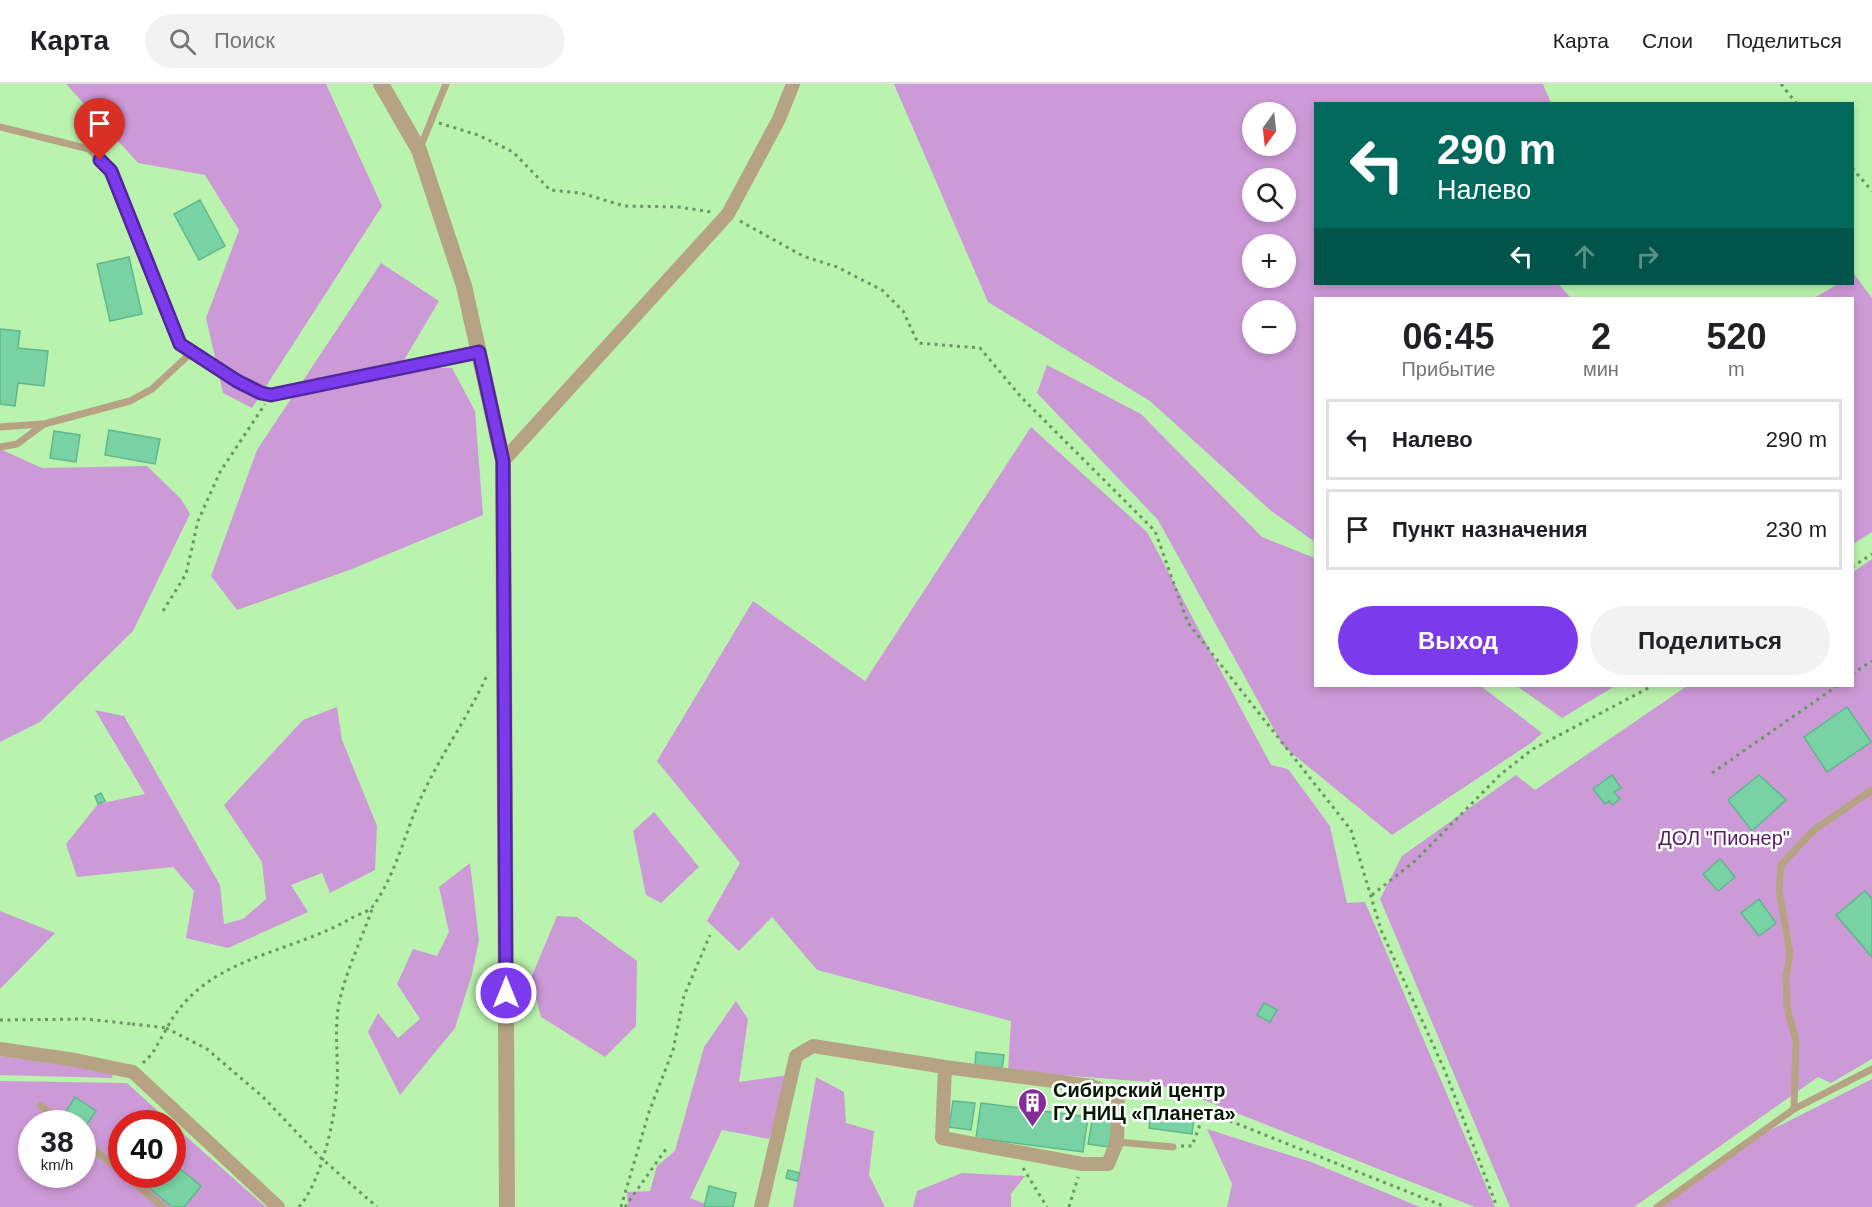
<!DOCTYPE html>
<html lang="ru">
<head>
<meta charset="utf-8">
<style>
	body { margin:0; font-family:Helvetica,sans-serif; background:#f2f2f2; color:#202124; height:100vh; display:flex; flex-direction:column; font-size:22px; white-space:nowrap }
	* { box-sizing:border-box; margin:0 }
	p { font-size:20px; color:#757577 }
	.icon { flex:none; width:33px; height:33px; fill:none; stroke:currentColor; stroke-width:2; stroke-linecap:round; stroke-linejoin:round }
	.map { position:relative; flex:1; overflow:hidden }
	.side { position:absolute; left:1314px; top:213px; width:540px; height:390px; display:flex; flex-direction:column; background:#fff; border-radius:0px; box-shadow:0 3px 9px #0003 }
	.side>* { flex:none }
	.guide { position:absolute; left:1314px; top:18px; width:540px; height:183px; border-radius:0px; box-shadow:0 3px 9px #0003; background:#00695c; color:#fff; overflow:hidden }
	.needle { width:39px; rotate:195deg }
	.controls { position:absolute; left:1242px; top:18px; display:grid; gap:12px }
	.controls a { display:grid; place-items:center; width:54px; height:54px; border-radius:50%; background:#fff; box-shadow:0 3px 9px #0003; font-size:30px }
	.speed { position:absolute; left:18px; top:1026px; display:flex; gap:12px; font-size:30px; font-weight:700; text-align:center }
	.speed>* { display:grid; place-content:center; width:78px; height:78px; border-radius:50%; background:#fff; box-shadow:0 3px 9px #0003; line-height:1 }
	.speed small { font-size:15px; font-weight:400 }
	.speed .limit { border:9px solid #d22; background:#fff; color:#111 }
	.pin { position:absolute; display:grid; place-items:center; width:51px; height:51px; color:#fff; margin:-62px -26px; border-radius:50% 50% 50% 0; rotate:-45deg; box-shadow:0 0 6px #0007 }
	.pin .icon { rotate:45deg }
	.me { position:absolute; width:66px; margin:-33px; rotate:0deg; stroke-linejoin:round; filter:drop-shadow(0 0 4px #0008) }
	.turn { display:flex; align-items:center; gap:21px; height:126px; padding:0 24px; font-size:27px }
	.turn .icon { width:78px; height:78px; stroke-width:2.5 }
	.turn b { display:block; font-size:42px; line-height:51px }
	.lanes { display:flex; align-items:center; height:57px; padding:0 24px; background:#0003; justify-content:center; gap:30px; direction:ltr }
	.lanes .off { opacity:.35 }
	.eta { display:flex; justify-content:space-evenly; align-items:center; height:102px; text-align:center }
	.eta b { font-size:36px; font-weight:700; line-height:42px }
	.primary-button { display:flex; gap:12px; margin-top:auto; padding:12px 24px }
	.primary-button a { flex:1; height:69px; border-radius:36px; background:#7c3aed; color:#fff; font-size:24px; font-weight:700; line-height:69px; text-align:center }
	.primary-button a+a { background:#f2f2f2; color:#202124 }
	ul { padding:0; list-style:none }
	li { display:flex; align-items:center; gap:18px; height:81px; margin:0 12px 9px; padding:0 12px; border:3px solid #e0e0e0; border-radius:0px }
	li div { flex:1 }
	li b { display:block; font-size:22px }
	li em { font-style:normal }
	header { display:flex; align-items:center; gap:36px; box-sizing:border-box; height:84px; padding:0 30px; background:#fff; border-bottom:2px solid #e0e0e0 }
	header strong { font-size:28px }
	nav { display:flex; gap:33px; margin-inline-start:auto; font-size:21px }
	.search { width:420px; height:54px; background:#f2f2f2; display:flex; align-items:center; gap:15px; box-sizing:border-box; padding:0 21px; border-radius:33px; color:#757577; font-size:22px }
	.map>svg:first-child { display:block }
	.green { fill:#cd9ad8; fill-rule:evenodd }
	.building { fill:#79d2a4; stroke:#5eb88b; stroke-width:1.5 }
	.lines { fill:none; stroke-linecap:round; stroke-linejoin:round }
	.path { stroke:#6c9564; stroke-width:3; stroke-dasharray:3 4.5; stroke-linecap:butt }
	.service { stroke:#b6a383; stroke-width:7 }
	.minor { stroke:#b6a383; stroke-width:14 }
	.tertiary { stroke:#b6a383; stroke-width:16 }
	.route-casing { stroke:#51269a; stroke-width:15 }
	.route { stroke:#7c3aed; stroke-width:10 }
	.labels { text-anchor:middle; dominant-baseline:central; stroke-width:5; stroke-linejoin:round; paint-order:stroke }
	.park-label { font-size:20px; fill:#581a64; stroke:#fff }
	.poi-label { font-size:20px; font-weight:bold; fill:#031701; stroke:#fff; text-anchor:start }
</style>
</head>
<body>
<header>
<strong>Карта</strong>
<div class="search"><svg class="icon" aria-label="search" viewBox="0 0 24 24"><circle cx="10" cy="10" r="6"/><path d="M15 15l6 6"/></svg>Поиск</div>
<nav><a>Карта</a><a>Слои</a><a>Поделиться</a></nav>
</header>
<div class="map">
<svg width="1872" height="1123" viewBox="0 0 1872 1123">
	<rect width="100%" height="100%" fill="#baf3ae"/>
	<path class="green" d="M66,0H326L382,122L252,324L223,309L206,234L239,146L205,91L138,79Z
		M894,0H1543L1551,19L1316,20V200H1558L1571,214H1316L1315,458L1270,426L1150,317L988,218ZM1252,28H1286V62H1252ZM1252,94H1286V128H1252ZM1252,160H1286V194H1252ZM1252,226H1286V260H1252Z
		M381,179L439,217L400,283L452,284L475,327L483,431L352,485L237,526L211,492L257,366Z
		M1854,190L1872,214V448L1853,460L1852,214H1814L1838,200H1852Z
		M1047,281L1141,330L1262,453L1315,474L1316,602H1481L1542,649L1531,659L1392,751L1283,662L1158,436L1037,309Z
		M1031,343L1147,448L1271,681L1288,685L1330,742L1347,819L1365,818L1495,1123H1475L1196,1013L1149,998L1008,987L1011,937L817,886L772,833L739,867L707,837L740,779L657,677L753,517L865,597Z
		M0,365L42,384L147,382L181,415L190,430L133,547L40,638L0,658Z
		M1872,475V975L1831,999L1818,993L1634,1123H1510L1380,815L1402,772L1516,691L1535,706L1687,602H1852L1853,488Z
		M1517,602H1615L1562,634Z
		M337,623L342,656L377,742L375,786L330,809L322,789L291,801L308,828L228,864L186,854L194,807L173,783L77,793L66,760L98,720L145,710L95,626L124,632L220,801L224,840L243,835L266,815L262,778L224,721L303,636Z
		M654,728L699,783L661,819L646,811L633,747Z
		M470,779L479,856L472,890L455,944L400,1011L368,948L378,929L398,954L420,935L397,900L413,865L437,872L449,848L439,803Z
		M0,827L55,849L0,905Z
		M557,832L577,833L637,877L636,942L605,973L541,933L531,894Z
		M736,917L748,935L739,998L789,991L769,1055L722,1046L690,1114L714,1123H628L627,1108L650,1107L657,1082L675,1067L704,963Z
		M0,972L113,988L112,994L0,991Z
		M816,993L844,1008L846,1039L874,1047L869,1091L885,1123H793Z
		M1872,995V1123H1663L1749,1057Z
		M0,997L127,999L172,1040H122V1090H172V1040L266,1123H0ZM32,1040H82V1090H32Z
		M1207,1045L1311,1078L1420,1123H1227L1232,1100Z
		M962,1089L1025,1092L1011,1110V1123H913L917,1107Z"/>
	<path class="building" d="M200,116L225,162L199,176L174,130Z
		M129,173L142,230L110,237L97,180Z
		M0,245L20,247L18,264L48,267L44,302L18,299L15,322L0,320Z
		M109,346L160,355L155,380L105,371Z
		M54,347L80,351L76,378L50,374Z
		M1847,623L1871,658L1827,688L1804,653Z
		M1612,691L1621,704L1614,708L1620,715L1612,721L1609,717L1605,720L1593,705Z
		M1759,691L1786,716L1752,747L1728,716Z
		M101,709L105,717L98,720L95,712Z
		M1720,775L1735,793L1718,807L1703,790Z
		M1865,807L1872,815V873L1836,831Z
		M1759,815L1776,839L1759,852L1741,829Z
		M1264,919L1277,926L1270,938L1257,931Z
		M976,968L1004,971L1002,985L975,982Z
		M75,1013L96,1027L85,1043L65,1029Z
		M953,1017L975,1019L971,1046L949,1043Z
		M981,1019L1088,1033L1083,1068L976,1054Z
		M1151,1027L1194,1033L1192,1050L1149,1044Z
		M1093,1031L1114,1034L1109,1063L1088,1060Z
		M172,1078L201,1102L184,1123H172L146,1101L155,1090H172Z
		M788,1086L800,1089L797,1097L786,1094Z
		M709,1102L736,1109L733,1123H704Z"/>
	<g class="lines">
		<path class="path" d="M1781,0L1797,20
			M439,39L478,51L513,68L550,106L581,109L624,122L679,123L711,128
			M1852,84L1872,107
			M740,137L803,172L837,183L882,206L903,227L918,259L980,264L1021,313L1155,447L1188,539L1351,746L1381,846L1445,987L1497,1123
			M1852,483L1872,470
			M163,527L186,490L198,437L220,388L265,320
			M1852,590L1872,577
			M1712,689L1837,602
			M1372,811L1415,777L1501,690L1533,665L1652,602
			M0,936L85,935L133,940
			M132,940L167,944C204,873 287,871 350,835C356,831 369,828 373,822C395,792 404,752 419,718C439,673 468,634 488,589
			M166,944L207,965L263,1013L321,1074L377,1123
			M143,979L152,970L167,944
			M1181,1062H1192L1205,1027L1446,1123
			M1023,1084L1047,1123
			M299,1123C321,1098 335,1036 337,1002C339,973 333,945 340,915C347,885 362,854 372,825
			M621,1123L649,1028L673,966L684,912L710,851
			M625,1123L666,1065
			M1069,1123L1078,1093"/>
		<path class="service" d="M0,43L89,65L111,87L180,260L261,309L271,311L308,305L479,268
			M420,64L446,0
			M0,343L42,340
			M0,363L17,360L44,340L130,317L152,305L192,268
			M40,1021L63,1040
			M1794,1025L1796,957L1787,923L1786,893L1790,870L1779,806L1781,781L1814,746L1872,706
			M82,1056L122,1088
			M1117,1058L1173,1063
			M124,1090L163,1123
			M1657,1123L1794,1025L1872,985"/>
		<path class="minor" d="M503,377L728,130L779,35L793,0
			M0,965L75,976L133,988L278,1123
			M761,1123L796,972L813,962L945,983L1092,1002L1118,1012L1117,1058L1108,1080H1082L942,1054L945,983"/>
		<path class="tertiary" d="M381,0L419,66L464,202L503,377L507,1123"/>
	</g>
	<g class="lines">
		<defs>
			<path id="route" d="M100,76L111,87L180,260L237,297L261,309L271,311L479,268L503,377L506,909"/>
		</defs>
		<use href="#route" class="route-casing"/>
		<use href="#route" class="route"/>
	</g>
	<defs>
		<symbol id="building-pin" viewBox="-11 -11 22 30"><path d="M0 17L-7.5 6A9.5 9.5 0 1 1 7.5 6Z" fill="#852c98" stroke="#fff"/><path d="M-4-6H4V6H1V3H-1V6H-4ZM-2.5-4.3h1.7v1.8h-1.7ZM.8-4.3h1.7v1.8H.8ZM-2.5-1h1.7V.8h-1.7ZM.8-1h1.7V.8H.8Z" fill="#fff"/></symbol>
	</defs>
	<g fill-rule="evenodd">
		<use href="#building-pin" x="1016" y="1002" width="33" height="45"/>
	</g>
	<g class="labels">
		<g class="park-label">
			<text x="1724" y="754">ДОЛ "Пионер"</text>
		</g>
		<g class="poi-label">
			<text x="1053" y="1006">Сибирский центр<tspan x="1053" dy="23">ГУ НИЦ «Планета»</tspan></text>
		</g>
	</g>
</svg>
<div class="controls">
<a><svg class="needle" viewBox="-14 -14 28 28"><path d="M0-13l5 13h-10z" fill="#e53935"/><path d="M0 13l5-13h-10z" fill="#757577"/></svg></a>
<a><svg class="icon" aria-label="search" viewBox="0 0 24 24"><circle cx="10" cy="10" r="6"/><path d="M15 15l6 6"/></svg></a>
<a>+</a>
<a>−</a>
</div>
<div class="speed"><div>38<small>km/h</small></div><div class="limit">40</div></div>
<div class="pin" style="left:100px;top:76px;background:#d93025"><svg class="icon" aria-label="arrive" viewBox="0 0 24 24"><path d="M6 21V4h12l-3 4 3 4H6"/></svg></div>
<svg class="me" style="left:506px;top:909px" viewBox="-20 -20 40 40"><circle r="17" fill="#7c3aed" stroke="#fff" stroke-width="3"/><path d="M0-11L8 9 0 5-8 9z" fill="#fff"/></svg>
<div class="guide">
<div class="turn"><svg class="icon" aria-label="left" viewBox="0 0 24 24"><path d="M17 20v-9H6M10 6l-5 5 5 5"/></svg><div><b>290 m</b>Налево</div></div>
<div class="lanes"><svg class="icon" aria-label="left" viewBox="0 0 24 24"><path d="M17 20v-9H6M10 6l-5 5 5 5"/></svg><svg class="icon off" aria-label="ahead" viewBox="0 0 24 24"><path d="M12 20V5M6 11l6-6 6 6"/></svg><svg class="icon off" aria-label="right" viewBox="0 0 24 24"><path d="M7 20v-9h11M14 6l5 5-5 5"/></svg></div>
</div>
<section class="side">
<div class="eta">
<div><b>06:45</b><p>Прибытие</p></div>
<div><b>2</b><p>мин</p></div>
<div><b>520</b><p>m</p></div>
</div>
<ul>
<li><svg class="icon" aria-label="left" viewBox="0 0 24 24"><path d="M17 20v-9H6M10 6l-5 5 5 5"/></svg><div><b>Налево</b></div><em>290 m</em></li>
<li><svg class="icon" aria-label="arrive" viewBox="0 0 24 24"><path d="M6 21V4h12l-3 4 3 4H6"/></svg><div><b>Пункт назначения</b></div><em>230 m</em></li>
</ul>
<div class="primary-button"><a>Выход</a><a>Поделиться</a></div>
</section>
</div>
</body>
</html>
